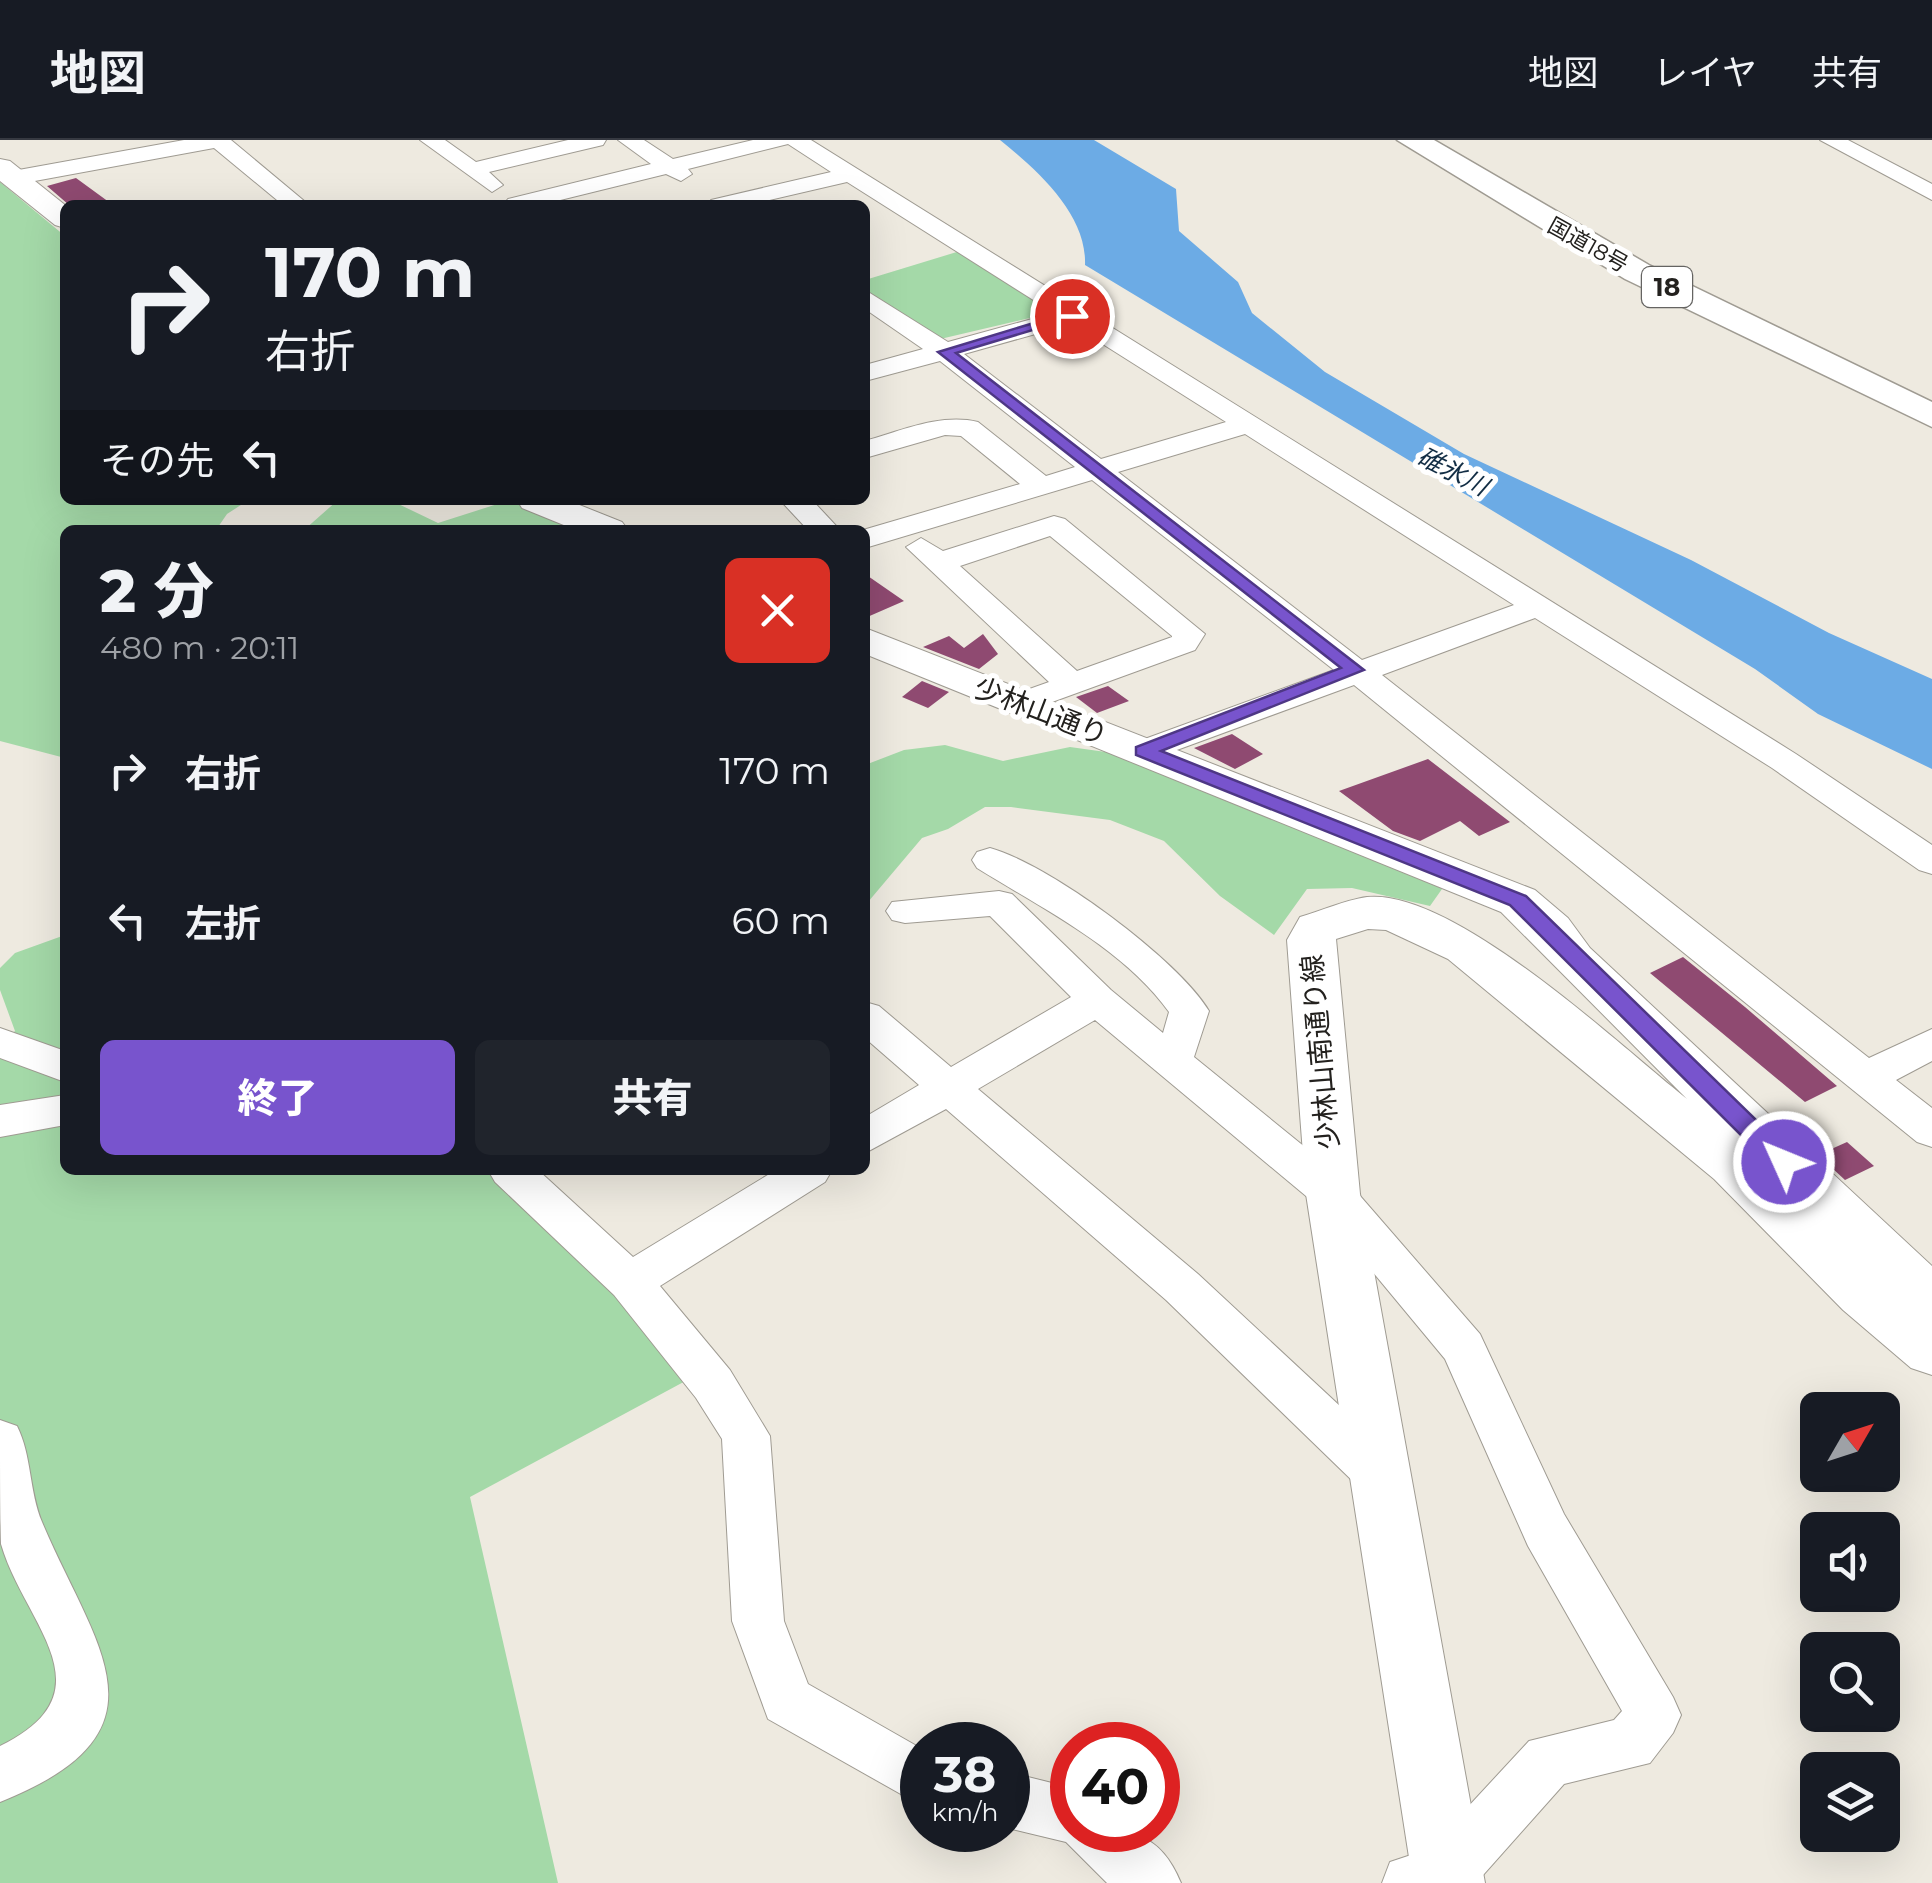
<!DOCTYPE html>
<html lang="ja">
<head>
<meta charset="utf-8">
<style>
	body { margin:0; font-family:Montserrat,"Noto Sans JP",sans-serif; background:#20242c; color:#f1f3f6; height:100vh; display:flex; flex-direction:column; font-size:38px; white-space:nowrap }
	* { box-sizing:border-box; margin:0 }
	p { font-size:32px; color:#9ea1a6 }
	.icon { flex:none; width:55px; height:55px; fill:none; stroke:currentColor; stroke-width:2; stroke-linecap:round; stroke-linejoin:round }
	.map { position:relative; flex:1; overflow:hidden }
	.sheet { position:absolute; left:60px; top:385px; width:810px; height:650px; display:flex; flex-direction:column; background:#171b24; border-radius:15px; box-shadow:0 10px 40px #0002 }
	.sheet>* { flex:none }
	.guide { position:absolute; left:60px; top:60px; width:810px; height:305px; border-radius:15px; box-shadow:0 10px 40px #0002; background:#171b24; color:#f1f3f6; overflow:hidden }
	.needle { width:65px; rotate:51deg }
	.controls { position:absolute; left:1800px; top:1252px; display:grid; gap:20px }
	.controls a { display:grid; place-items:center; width:100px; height:100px; border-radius:15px; background:#171b24; box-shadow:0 10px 40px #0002; font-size:50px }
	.speed { position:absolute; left:900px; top:1582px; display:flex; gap:20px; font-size:50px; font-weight:700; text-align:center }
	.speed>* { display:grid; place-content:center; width:130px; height:130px; border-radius:50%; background:#171b24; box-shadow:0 10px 40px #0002; line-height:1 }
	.speed small { font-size:25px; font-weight:400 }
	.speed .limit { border:15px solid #d22; background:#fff; color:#111 }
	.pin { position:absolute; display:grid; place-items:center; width:85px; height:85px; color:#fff; margin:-42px; border:5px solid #fff; border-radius:50%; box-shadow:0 2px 10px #0007 }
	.me { position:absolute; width:110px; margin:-55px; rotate:314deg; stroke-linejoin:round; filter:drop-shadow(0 0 8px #0008) }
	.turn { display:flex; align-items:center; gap:35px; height:210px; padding:0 40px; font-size:45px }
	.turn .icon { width:130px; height:130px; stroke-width:2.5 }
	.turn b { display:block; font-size:70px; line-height:85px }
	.then { display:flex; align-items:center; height:95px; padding:0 40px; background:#0003; gap:20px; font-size:38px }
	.round { display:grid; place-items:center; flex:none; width:105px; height:105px; border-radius:15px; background:#20242c }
	.summary { display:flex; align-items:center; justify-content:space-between; height:170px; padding:0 40px }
	h1 { font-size:60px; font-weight:800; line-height:75px }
	.action { display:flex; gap:20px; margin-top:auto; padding:20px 40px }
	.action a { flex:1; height:115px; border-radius:15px; background:#7854cd; color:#fff; font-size:40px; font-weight:800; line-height:115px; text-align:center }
	.action a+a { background:#20242c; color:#f1f3f6 }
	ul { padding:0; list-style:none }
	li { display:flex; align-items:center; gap:30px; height:150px; padding:0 40px }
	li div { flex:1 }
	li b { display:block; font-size:38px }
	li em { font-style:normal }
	header { display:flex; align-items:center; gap:60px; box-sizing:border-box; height:140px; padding:0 50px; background:#171b24; border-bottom:2px solid #363941 }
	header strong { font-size:48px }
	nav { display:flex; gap:55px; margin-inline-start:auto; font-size:35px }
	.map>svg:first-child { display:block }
	.green { fill:#a4d9a8 }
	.water { fill:#6cabe5 }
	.building { fill:#8f4a71 }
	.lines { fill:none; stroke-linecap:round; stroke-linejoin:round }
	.minor-casing { stroke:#9f9b92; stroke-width:2 }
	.tertiary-casing { stroke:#9f9b92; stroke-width:2 }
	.trunk-casing { stroke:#9f9b92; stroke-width:3 }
	.minor { fill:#fff; fill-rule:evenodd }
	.tertiary { fill:#fff; fill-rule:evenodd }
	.trunk { fill:#fff; fill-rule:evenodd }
	.route { fill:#7854cd; stroke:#4e3785; stroke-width:2.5 }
	.labels { text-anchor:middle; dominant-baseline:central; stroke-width:10; stroke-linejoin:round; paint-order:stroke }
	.far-street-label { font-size:22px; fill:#23211e; stroke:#fff }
	.shield { fill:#fff; stroke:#656462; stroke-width:2.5 }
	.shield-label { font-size:25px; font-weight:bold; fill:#23211e }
	.far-water-label { font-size:25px; font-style:italic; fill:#122d44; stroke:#fff }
	.street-label { font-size:28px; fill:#23211e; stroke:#fff }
</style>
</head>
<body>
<header>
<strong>地図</strong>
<nav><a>地図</a><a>レイヤ</a><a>共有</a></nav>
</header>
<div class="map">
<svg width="1932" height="1743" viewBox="0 0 1932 1743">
	<rect width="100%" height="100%" fill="#eeeae0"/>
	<path class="green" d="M0,42L65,96V360L244,363L227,374L216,390H65V618L0,601Z
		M960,111L1052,168L1047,174L936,200L865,151V140Z
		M338,360H390L438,383L510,360L587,390H304Z
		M945,605L1003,621L1070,607L1113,613L1405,726L1442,749L1430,766L1352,748L1307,749L1274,795L1220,756L1164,701L1110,680L1011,667H985L948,689L922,698L868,762L865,625L904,610Z
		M65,795V1030H492L606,1140L691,1238L470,1357L558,1743H0V906L15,891L0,850V828L15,813Z"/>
	<path class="water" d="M1000,0H1094L1176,49L1179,91L1238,142L1252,173L1325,232L1464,314L1691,420L1829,493L1932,539V629L1818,574L1755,529L1085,125C1087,74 1037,30 1000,0Z"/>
	<path class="building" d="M76,38L113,65H69L47,46Z
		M865,434L904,461L865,478Z
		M983,494L998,514L979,529L923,507L949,496L964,508Z
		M922,541L949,552L928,568L902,557Z
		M1108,546L1129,561L1097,573L1076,557Z
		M1232,594L1263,614L1235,629L1194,608Z
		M1428,619L1510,682L1479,696L1460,681L1420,701L1393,691L1339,651Z
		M1683,817L1745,867L1837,946L1805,962L1650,833Z
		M1847,1002L1874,1026L1845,1040L1818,1015Z"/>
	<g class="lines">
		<defs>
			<path id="minor" d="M184,0H231L309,65H283L214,8L13,45L2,38L13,31Z
				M420,0H445L476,22L568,0H606L603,5L489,32L503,45L492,52Z
				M618,0H644L673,19L753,0H811L1796,614L1932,705V734L1919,730L1772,628L1535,478L1382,535L1869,918L1932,889V921L1896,940L1932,968V1007L1917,1002L1354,545L1155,618H1131L1126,611L1131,604L1334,530L1092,340L865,408L863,390L1020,344L961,296L945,295L865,318V301C901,291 940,273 978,282L1046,336L1075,327L940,221L865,241V225L923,209L865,169V150L948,202L1054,173L847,42L748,65H707L711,60L831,32L788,4L688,29L692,34L681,41L666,34L540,65L504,64L508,59L651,24ZM1071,184L1226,282L1101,319L964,214ZM1245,294L1514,465L1362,520L1118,332Z
				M1820,0H1848L1932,44V60Z
				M780,360H812L840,390H808Z
				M1054,376L1065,379L1205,494L1195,510L1019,574L1007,571L1002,564L1007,557L1049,542L906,407L921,398L943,411ZM1050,396L1172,496V497L1077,531L960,426Z
				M990,708C1049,724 1178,819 1209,871L1194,917L1348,1042L1480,1194L1564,1374L1673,1557L1681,1575L1673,1593L1650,1623L1564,1644L1476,1743H1382L1390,1722L1429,1709L1529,1601L1614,1580L1622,1571L1528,1406L1445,1219L1318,1066L1095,880L978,949L1198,1134L1398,1320L1405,1335L1398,1350L1380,1356L1362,1350L1166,1160L946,969L865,1013V977L919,945L865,898V862L879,866L951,927L1071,857L990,776L905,783L892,780L886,771L892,762L999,751L1012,754L1111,850L1163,893L1169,872C1123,808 1043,769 977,728L972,720L977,712Z
				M0,888L65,911V942L0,918Z
				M65,955V985L0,997V965Z
				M488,1030H538L633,1117L776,1030H832L825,1042L660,1146L730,1230L770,1296L784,1481L808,1544L922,1609V1666L768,1579L732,1481L722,1299L696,1258L614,1155L495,1042Z
				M0,1280L17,1286C32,1316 29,1351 42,1382C95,1508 178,1591 0,1662V1606C113,1551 24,1484 1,1404C0,1373 0,1315 0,1280Z
				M1008,1632L1072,1648V1690C1125,1690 1158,1687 1181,1743H1107L1066,1702L1008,1688Z"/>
			<path id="tertiary" d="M0,19L10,21L65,65V88L55,85L0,41Z
				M517,360H567L622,382L628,390H576L522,368Z
				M865,488L1535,750L1568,778L1590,808L1932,1126V1235L1911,1228L1843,1170L1714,1039L1448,819L1386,790L1368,789L1336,799L1360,1054L1485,1743H1413L1306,1054L1287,800L1300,777C1321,771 1345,760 1367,757C1453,748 1619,905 1687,959L1501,772L865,514Z"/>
			<path id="trunk" d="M1397,0H1434L1649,125L1932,262V287L1625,139Z"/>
		</defs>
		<use href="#minor" class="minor-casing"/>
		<use href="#tertiary" class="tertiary-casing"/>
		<use href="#trunk" class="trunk-casing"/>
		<use href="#minor" class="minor"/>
		<use href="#tertiary" class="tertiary"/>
		<use href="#trunk" class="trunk"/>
	</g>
	<path class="route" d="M1067,173L1079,176L956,213L1364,530L1161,611L1526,756L1793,1016L1796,1022L1793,1029H1775L1510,765L1136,615V607L1341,528L938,212Z"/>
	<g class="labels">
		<g class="far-street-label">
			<text transform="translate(1588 105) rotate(29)">国道18号</text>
		</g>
		<rect class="shield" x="1642" y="127" width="50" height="40" rx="8"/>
		<g class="shield-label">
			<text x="1667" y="147">18</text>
		</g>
		<g class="far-water-label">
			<text transform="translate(1453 331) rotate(27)">碓氷川</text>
		</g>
		<g class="street-label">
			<text transform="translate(1041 571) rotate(21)">少林山通り</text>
			<text transform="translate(1320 912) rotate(-95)">少林山南通り線</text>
		</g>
	</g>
</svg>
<div class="controls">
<a><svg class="needle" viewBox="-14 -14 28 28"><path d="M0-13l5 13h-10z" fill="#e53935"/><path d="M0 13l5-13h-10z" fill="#9ea1a6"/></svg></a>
<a><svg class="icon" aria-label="sound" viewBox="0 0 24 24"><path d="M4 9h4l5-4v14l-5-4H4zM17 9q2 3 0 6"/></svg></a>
<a><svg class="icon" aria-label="search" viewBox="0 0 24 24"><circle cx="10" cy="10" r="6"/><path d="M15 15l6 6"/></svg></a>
<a><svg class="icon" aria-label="layers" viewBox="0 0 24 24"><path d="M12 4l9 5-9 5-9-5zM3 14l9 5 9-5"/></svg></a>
</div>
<div class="speed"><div>38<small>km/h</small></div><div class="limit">40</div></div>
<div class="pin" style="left:1072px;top:176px;background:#d93025"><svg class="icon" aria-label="arrive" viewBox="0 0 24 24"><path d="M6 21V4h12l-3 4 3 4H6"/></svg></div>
<svg class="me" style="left:1784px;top:1022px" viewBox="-20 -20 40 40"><circle r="17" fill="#7854cd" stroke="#fff" stroke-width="3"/><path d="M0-11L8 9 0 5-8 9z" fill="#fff"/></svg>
<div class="guide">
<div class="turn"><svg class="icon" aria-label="right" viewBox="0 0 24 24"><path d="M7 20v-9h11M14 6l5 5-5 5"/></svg><div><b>170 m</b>右折</div></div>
<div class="then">その先<svg class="icon" aria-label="left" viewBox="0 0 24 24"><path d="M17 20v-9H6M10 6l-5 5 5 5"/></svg></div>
</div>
<section class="sheet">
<div class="summary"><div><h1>2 分</h1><p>480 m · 20:11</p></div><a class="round" style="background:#d93025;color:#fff"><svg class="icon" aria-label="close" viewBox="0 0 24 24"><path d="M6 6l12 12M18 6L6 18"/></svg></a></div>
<ul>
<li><svg class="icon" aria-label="right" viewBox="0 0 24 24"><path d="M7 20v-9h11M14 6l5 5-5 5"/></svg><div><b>右折</b></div><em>170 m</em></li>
<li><svg class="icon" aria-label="left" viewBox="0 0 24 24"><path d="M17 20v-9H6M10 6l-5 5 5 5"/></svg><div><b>左折</b></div><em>60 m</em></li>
</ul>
<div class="action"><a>終了</a><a>共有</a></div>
</section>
</div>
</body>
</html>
